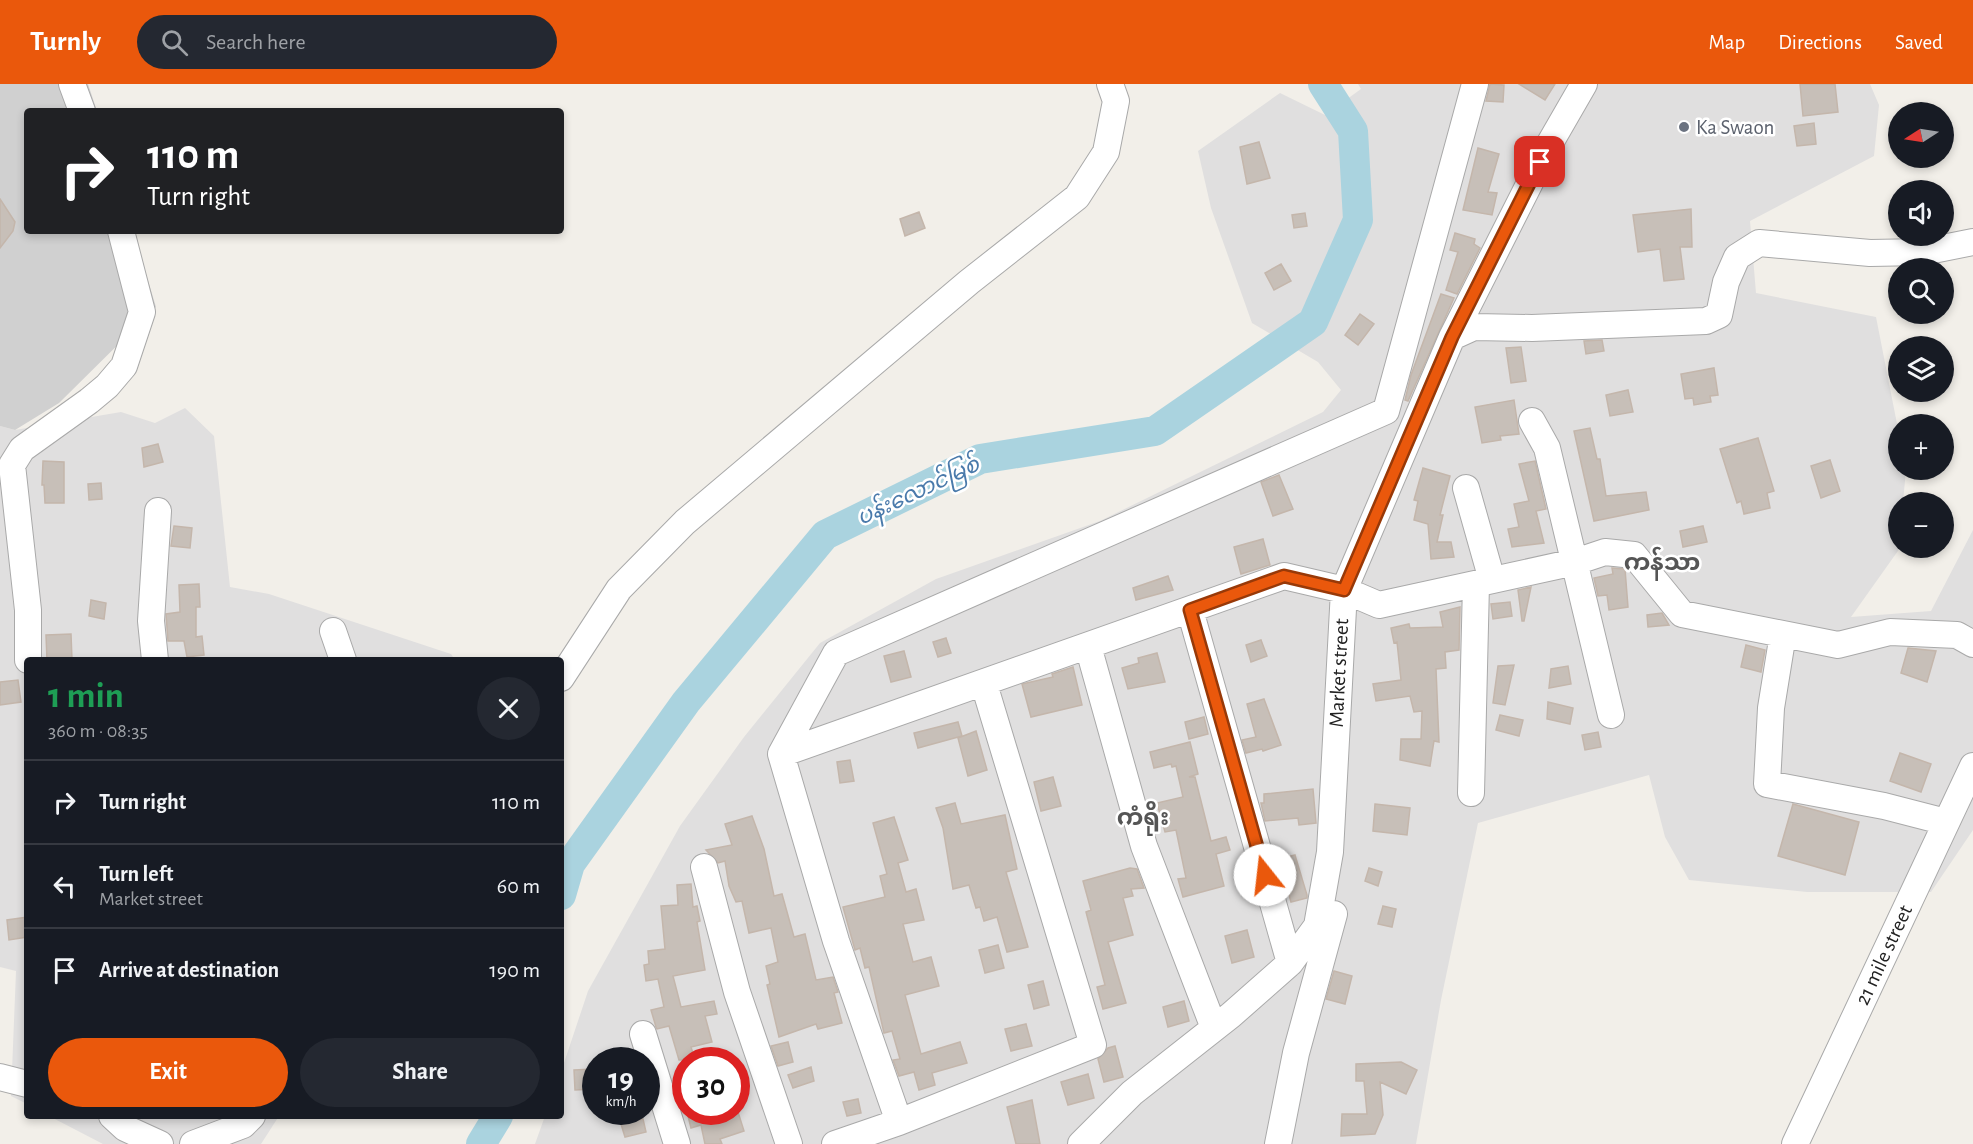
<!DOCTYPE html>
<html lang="en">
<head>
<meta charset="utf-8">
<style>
	body { margin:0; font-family:"Alegreya Sans","Noto Sans Myanmar",sans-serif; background:#242831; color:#f1f3f6; height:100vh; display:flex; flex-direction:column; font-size:22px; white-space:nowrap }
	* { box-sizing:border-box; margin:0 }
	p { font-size:20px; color:#9ea1a6 }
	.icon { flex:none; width:33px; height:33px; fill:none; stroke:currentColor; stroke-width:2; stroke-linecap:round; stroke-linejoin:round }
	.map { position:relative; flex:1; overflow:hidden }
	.panel { position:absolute; left:24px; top:573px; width:540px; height:462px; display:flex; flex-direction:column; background:#171b24; border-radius:6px; box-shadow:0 3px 9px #0003 }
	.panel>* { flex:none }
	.hud { position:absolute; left:24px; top:24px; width:540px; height:126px; border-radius:6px; box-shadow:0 3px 9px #0003; background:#202124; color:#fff; overflow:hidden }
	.needle { width:39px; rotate:258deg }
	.tools { position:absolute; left:1888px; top:18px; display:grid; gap:12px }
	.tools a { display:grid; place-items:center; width:66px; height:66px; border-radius:50%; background:#171b24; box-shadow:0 3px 9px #0003; font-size:30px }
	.speed { position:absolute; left:582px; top:963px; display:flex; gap:12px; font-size:30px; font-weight:700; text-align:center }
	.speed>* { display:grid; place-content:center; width:78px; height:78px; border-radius:50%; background:#171b24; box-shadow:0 3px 9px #0003; line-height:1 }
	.speed small { font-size:15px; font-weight:400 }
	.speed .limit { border:9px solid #d22; background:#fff; color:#111 }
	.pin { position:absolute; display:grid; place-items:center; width:51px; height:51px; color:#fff; margin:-26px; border-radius:12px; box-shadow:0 3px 9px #0006 }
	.me { position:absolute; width:66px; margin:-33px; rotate:344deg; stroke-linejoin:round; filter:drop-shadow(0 0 4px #0008) }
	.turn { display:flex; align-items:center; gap:21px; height:126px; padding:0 24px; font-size:27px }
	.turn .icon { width:78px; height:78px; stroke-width:2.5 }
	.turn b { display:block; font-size:42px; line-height:51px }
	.round { display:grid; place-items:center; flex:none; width:63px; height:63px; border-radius:32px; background:#242831 }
	.overview { display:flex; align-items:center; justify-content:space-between; height:102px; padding:0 24px }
	h1 { font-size:36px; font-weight:700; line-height:45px; color:#1e9e55 }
	.cta { display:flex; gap:12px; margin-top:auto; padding:12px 24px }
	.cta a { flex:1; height:69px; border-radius:36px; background:#ea580c; color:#fff; font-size:24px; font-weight:700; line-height:69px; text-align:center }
	.cta a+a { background:#242831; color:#f1f3f6 }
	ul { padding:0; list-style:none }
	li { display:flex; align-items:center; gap:18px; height:84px; padding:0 24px; border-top:2px solid #363941 }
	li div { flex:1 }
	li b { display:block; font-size:22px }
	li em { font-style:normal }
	header { display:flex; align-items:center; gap:36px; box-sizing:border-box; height:84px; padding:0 30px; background:#ea580c; color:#fff }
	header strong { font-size:28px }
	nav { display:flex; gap:33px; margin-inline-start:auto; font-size:21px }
	.search { width:420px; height:54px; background:#242831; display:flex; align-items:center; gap:15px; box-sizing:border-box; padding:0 21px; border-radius:33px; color:#9ea1a6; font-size:22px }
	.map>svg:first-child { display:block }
	.residential { fill:#e0dfdf; fill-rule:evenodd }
	.religious { fill:#d0d0d0 }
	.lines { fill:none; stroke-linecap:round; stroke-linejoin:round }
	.river { stroke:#aad3df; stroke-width:30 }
	.building { fill:#c7bfb8; stroke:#c4b6ab; stroke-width:1.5 }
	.minor-casing { stroke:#a9a9a9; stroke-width:28 }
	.minor { stroke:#fff; stroke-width:26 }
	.route-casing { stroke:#983908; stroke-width:15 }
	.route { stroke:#ea580c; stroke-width:10 }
	.worship-dot { fill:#6b7280; stroke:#fff; stroke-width:2 }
	.labels { text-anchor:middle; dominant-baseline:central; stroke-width:5; stroke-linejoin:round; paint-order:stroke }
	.worship-label { font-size:21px; fill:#5b616d; stroke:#fff; text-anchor:start }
	.street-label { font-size:21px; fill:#222; stroke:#fff }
	.water-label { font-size:22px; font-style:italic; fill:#4a7aab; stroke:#fff }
	.quarter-label { font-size:24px; font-weight:bold; fill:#555; stroke:#fff }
</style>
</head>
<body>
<header>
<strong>Turnly</strong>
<div class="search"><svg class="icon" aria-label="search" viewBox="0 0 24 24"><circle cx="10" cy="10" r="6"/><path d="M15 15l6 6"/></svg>Search here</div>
<nav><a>Map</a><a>Directions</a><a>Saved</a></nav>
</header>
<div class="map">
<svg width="1973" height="1060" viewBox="0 0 1973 1060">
	<rect width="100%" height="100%" fill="#f2efe9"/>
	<path class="residential" d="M1358,0H1870L1879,21L1874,72L1750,137L1756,209L1876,233L1899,350V386H1906L1903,418H1899L1900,464L1851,533L1931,527L1973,446V746L1931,808H1807L1689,796L1665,753L1649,691L1478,739L1441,916L1416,1060H535L545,1032H561V988L588,907L680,742L744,653L820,559L936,495L1100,437L1323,328L1341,306L1318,278L1252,239L1211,124L1198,67L1280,9L1325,31L1361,5ZM596,976H646V1028H596ZM686,976H736V1028H686Z
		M185,324L214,352L230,503L269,510L451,570L455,576H27V1020L11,1012L16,887L0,883V342L15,346L121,328L155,339Z
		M49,1032H279L261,1060H103Z"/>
	<path class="religious" d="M0,0H88L97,27H27V147H133L156,223L59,319L15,346L0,342Z"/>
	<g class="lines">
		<path class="river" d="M561,811L570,780L686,618L825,451L980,375L1155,347L1313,238L1358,136L1353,47L1323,0
			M481,1060L498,1032"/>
	</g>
	<path class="building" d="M1490,0L1504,1L1503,18L1486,17Z
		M1519,0H1555L1545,16Z
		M1800,0H1835L1838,28L1803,32Z
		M1814,39L1816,60L1797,62L1794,42Z
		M1259,58L1270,94L1247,100L1240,63Z
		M1478,64L1499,70L1488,108L1497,109L1492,131L1463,126Z
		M0,115L15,138L13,147L0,164Z
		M1691,125L1692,163H1680L1684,195L1664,197L1660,165L1638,168L1633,131Z
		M919,128L925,144L905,152L900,135Z
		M1305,129L1307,142L1294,144L1292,131Z
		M1455,149L1475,155L1474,160L1480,164L1457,210L1446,206L1458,168L1450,166Z
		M1281,180L1291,197L1274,206L1265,189Z
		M1441,210L1454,214L1408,317L1405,316L1411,291Z
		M1360,230L1374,240L1358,261L1345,251Z
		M1602,256L1604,267L1586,270L1584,257Z
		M1521,263L1526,297L1511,299L1506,264Z
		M1714,284L1718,311L1710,312L1711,318L1694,321L1693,314L1685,315L1681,290Z
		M1628,306L1633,328L1610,332L1606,311Z
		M1514,316L1519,350L1500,352L1501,356L1482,359L1475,323Z
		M1590,344L1597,375H1600L1606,412L1646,408L1649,426L1594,437L1574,347Z
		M1758,354L1774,407L1767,409L1770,424L1744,430L1741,417L1737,419L1720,365Z
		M158,360L163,378L144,383L142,364Z
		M1830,376L1840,407L1821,414L1811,382Z
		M43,377L64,378V419H45L44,401H42Z
		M1535,377L1546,425L1536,427L1544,459L1512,463L1508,445L1519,443L1514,420L1529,417L1519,380Z
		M1423,384L1450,392L1440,431H1443L1437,458H1451L1454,473L1431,475L1428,440L1414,436L1418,417L1414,416Z
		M1279,391L1293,425L1273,432L1261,398Z
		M101,399L102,415L89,416L88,400Z
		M174,442L192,444L190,464L171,462Z
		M1703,442L1707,458L1683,463L1680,447Z
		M1263,455L1270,481L1241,490L1234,463Z
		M1612,484L1625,485L1628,523L1609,526L1607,511L1598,512L1594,494L1613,490Z
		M1168,492L1173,506L1136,516L1133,504Z
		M199,500L200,523H196V553L202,552L204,571L187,573L184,557H168L166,530L180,528L179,501Z
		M1531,503L1524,537H1522L1518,506Z
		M91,516L106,519L104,535L89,532Z
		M1510,518L1512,532L1493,535L1491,520Z
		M1460,523L1459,566L1445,568L1446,584L1436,585L1439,658L1434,657L1430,682L1400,676L1401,655H1421L1422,627L1414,628L1410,612L1376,617L1373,600L1401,596L1397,558L1394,559L1391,544L1409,540L1410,544L1443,543L1440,528Z
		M1662,529L1669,541L1648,543L1647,531Z
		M71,550L72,576H47L46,551Z
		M946,554L951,569L938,573L933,558Z
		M1261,556L1267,572L1251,578L1246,561Z
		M1746,561L1765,566L1761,588L1741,583Z
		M1908,564L1936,567L1927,598L1901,589Z
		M904,567L911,593L891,598L884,572Z
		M1157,569L1165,598L1128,605L1122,584L1139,579L1138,574Z
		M1514,581L1505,621L1493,619L1498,582Z
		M1568,582L1571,600L1549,604L1551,585Z
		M1073,583L1082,621L1031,633L1022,600L1053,593L1052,590Z
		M18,596L21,618L0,621V598Z
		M1264,615L1281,661L1263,667L1262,665L1246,669L1242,656L1256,653L1247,620Z
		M1548,618L1573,624L1570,640L1547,635Z
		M1500,631L1523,636L1519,652L1496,646Z
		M1204,633L1208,650L1189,655L1185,638Z
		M958,638L962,652L918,664L914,649Z
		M976,647L987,686L968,692L958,654Z
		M1598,648L1601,663L1585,666L1582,651Z
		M1190,658L1198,690L1189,693H1195L1211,757L1226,753L1230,766L1216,770L1224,802L1183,813L1178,795L1186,794L1176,746L1165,748L1157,719L1183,713L1176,682L1172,683L1171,680L1154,684L1150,668Z
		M1900,669L1931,680L1921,708L1890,697Z
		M850,676L854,697L840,699L837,678Z
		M1053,693L1061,722L1041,727L1034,698Z
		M1313,705L1316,739L1299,741L1298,734L1265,737L1261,719H1264V710Z
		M955,719L961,740L1005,731L1017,785L1006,788L1028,863L1007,868L997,833L984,837L980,823L976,824L969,801L953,805L943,744L936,724Z
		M1375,720L1410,724L1407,751L1373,747Z
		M1793,720L1859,738L1845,791L1778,772Z
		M752,732L764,765L774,812L782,810L794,853L805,850L816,896L833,893L838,908L834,909L842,939L818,945L816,940L779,953L767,901L770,900L766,882L778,878L771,844L749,849L742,817L736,818L729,802L725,777L718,779L706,766L732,761L725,740Z
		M894,733L908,776L898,779L906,808L916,805L924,836L903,840L913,878L931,873L939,902L905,911L921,970L960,958L967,979L932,989L935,1001L919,1006L914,988L899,992L893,976L900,975L892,947L884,949L869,883L865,884L860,864L855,866L843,823L885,813L880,792L887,790L873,739Z
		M1295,771L1307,811V814L1291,818L1279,775Z
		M1130,784L1137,785L1144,804L1131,805L1133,812L1123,814L1133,851L1108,858L1126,919L1103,925L1097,903L1105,901L1086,828L1091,826L1083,797Z
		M1369,784L1382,788L1378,802L1365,797Z
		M691,800L693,823L697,822L700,837L697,838L705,886L673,892L681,923L714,917L717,930L705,932L712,958L691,963L695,976H679L669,942L657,945L656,943L651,926L664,923L658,895L646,897L644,881L649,880L648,867L665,865L661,822L678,821L677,801Z
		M1383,822L1396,825L1392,843L1378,840Z
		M27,833V853L9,856L7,836Z
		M1247,846L1254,873L1232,879L1225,852Z
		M998,861L1004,884L985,889L979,866Z
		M1334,887L1352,892L1345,920L1326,915Z
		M1043,897L1049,921L1034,925L1028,901Z
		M1184,917L1189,937L1168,943L1163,923Z
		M1026,940L1032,962L1011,967L1005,945Z
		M788,958L793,978L778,982L771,962Z
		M1115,962L1123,993L1104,998L1098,975L1108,964Z
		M1401,978L1417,986L1406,1010L1380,998L1383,1031L1375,1050L1341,1052L1342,1030H1367L1364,997H1356V980Z
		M811,983L814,997L793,1004L788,991Z
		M594,985L595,1005L575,1006L574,986Z
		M1088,990L1094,1014L1068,1021L1061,998Z
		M858,1015L861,1029L847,1032L843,1018Z
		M1032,1016L1040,1060H1016L1007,1023Z
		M687,1028H738L744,1047L720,1055L722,1060H705L701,1041L691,1044Z
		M643,1035L646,1048L625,1053L621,1040Z"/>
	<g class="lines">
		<defs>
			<path id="minor" d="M72,0L82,27
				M1452,253L1474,243L1532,244L1706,237L1719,231L1726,198L1737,173L1759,159L1870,169L1923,168L1973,158
				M1532,337L1547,364L1611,631
				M1466,404L1492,496
				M1190,526L1290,879
				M333,547L343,576
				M1783,550L1771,624L1767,700L1884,722L1946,738
				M1088,562L1144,762L1214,944
				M28,576V526L12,381L22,365L89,317L107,302L124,282L142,228L121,147
				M155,576L151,537L158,427
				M561,594L619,505L685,438L969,198L1077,113L1106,68L1116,17L1110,0
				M781,670L836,569L1386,327L1475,0
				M1471,709L1476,500
				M704,783L737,908L789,1060
				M643,950L677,1060
				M0,993L27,1000
				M112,1032L125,1044L160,1060
				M899,1038L1093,961L984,600
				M193,1060L243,1041L252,1032
				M835,1060L899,1038L836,857L781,670L1284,492L1344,506L1379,521L1575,478L1605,468L1634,471L1682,530L1838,561L1890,548L1957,551L1973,560
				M1081,1060L1132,1009L1231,931L1290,879L1317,842L1330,768L1344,506L1452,253L1550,59L1584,0
				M1278,1060L1296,969L1334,830
				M1795,1060L1973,682"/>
		</defs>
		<use href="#minor" class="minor-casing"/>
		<use href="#minor" class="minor"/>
	</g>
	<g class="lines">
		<defs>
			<path id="route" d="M1265,791L1190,526L1284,492L1344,506L1452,253L1540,78"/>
		</defs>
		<use href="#route" class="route-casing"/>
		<use href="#route" class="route"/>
	</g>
	<circle class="worship-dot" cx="1684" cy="43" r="6"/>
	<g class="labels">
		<g class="worship-label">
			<text x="1696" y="43">Ka Swaon</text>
		</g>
		<g class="street-label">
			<text transform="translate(1339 589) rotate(-87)">Market street</text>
			<text transform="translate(1884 871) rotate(-65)">21 mile street</text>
		</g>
		<g class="water-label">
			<text transform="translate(918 407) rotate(-25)">ပန်းလောင်မြစ်</text>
		</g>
		<g class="quarter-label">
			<text x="1662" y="479">ကန်သာ</text>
			<text x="1143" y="734">ကံရိုး</text>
		</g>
	</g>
</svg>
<div class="tools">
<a><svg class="needle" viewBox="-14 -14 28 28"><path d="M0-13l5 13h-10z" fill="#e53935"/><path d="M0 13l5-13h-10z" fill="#9ea1a6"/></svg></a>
<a><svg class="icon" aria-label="sound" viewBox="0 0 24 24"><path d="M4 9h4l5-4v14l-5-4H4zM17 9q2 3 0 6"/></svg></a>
<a><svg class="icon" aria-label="search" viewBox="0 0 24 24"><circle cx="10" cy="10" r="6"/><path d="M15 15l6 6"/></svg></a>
<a><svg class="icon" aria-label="layers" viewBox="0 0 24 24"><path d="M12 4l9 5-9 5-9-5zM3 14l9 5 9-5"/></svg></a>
<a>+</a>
<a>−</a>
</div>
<div class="speed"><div>19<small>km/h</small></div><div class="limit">30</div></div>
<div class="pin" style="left:1540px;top:78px;background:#d93025"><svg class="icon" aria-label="arrive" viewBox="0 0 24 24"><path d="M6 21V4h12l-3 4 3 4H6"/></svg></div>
<svg class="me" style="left:1265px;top:791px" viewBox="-20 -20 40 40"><circle r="19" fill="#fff"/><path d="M0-13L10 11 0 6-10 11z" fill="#ea580c"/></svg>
<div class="hud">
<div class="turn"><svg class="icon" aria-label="right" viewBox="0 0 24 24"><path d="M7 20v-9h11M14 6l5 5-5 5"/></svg><div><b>110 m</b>Turn right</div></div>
</div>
<section class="panel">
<div class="overview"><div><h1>1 min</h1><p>360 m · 08:35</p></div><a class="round"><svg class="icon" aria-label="close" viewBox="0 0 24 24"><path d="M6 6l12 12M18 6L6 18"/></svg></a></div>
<ul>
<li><svg class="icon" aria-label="right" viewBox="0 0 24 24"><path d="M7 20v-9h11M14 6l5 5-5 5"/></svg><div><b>Turn right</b></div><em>110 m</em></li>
<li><svg class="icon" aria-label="left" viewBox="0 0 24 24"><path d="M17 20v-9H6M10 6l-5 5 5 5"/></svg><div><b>Turn left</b><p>Market street</p></div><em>60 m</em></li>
<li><svg class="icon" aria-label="arrive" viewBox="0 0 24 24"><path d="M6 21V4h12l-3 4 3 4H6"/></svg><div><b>Arrive at destination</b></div><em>190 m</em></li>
</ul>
<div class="cta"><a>Exit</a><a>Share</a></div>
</section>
</div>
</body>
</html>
